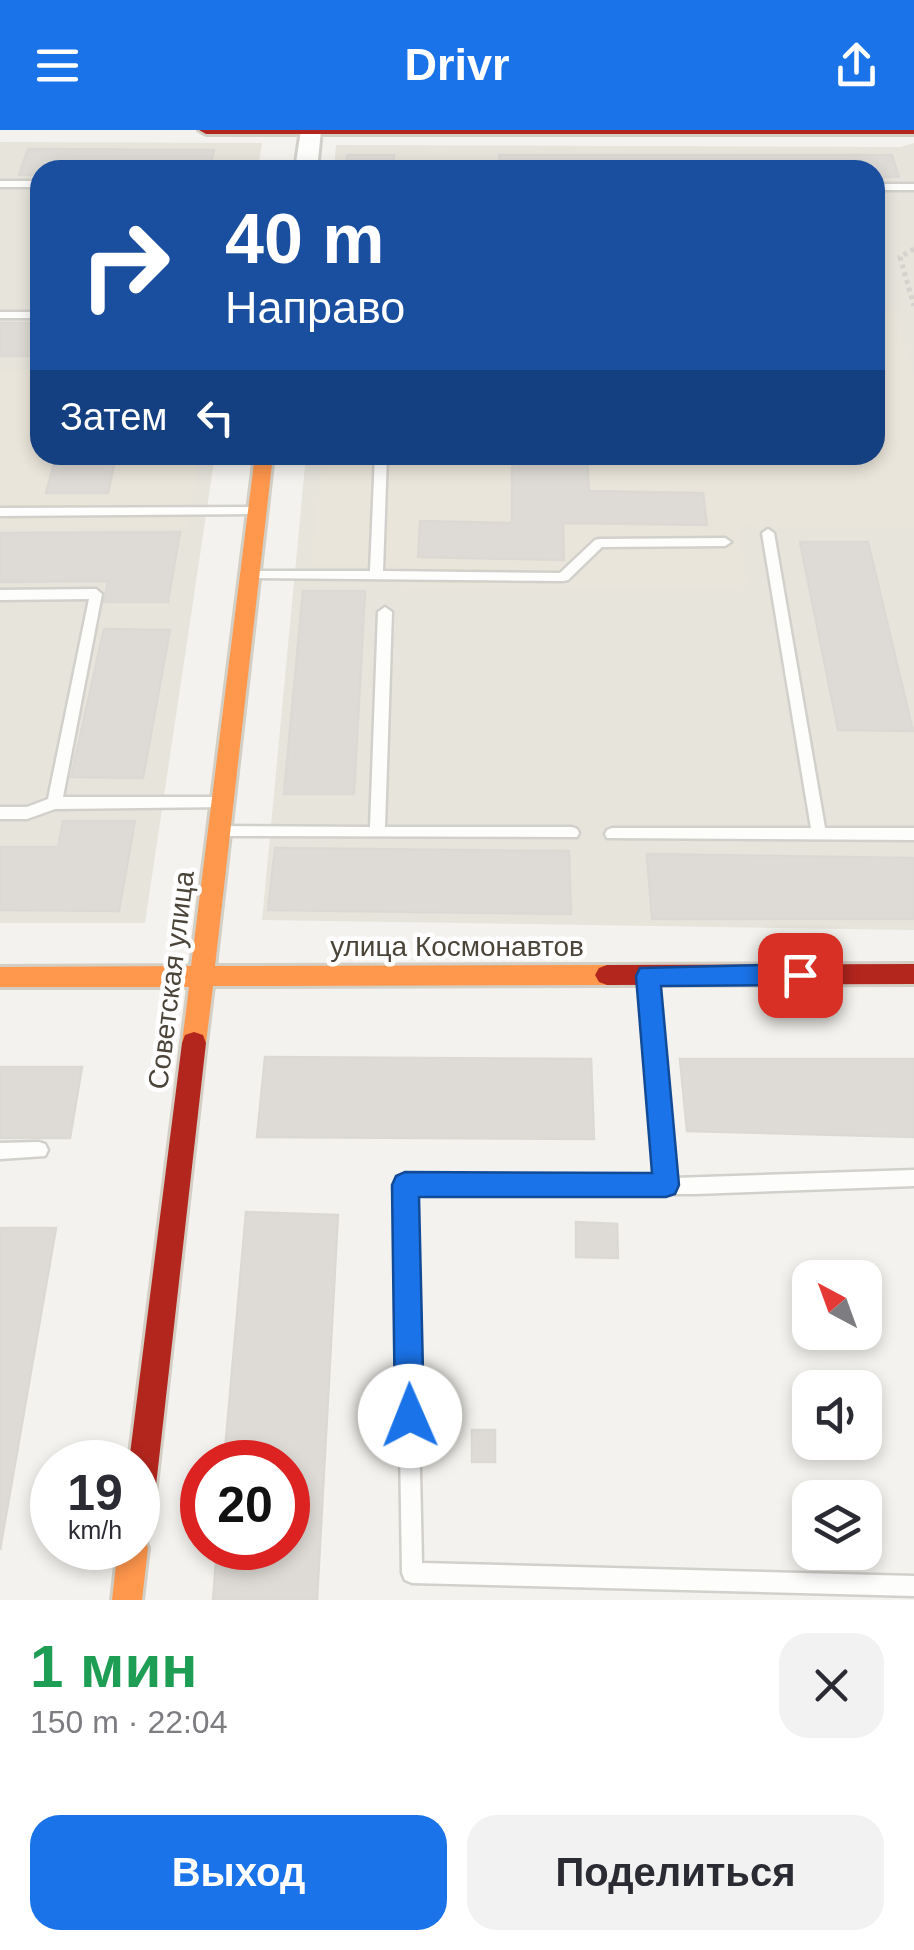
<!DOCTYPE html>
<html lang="ru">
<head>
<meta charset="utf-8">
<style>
	body { margin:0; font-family:Arial,sans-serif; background:#f2f2f3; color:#2b2b33; height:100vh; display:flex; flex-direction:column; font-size:38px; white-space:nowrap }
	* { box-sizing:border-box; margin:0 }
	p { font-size:32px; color:#7c7c81 }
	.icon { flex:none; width:55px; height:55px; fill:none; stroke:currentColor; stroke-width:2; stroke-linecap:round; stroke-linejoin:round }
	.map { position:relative; height:1470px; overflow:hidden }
	.details { display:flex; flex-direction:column; background:#fff; flex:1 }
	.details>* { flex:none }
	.hud { position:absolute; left:30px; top:30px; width:855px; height:305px; border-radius:30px; box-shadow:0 5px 15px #0003; background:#1a4fa0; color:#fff; overflow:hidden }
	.needle { width:65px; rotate:319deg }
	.tools { position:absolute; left:792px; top:1130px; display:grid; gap:20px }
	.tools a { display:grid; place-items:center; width:90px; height:90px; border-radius:20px; background:#fff; box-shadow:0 5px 15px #0003; font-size:50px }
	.speed { position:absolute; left:30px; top:1310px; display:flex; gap:20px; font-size:50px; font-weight:700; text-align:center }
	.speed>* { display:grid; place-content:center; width:130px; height:130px; border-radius:50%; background:#fff; box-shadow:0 5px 15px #0003; line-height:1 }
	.speed small { font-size:25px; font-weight:400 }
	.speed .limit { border:15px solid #d22; background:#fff; color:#111 }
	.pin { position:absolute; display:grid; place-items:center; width:85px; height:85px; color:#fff; margin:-42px; border-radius:20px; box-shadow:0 5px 15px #0006 }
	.me { position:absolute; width:110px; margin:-55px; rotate:359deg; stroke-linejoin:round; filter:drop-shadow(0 0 8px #0008) }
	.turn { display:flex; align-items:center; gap:35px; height:210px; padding:0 30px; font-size:45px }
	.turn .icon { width:130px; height:130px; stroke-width:2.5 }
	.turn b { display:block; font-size:70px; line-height:85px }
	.then { display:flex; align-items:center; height:95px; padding:0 30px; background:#0003; gap:20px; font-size:38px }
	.round { display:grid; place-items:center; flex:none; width:105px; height:105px; border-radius:30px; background:#f2f2f3 }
	.headline { display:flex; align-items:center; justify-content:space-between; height:170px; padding:0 30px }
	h1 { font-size:60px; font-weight:700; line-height:75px; color:#1e9e55 }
	.action { display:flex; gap:20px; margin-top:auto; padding:20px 30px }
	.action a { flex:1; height:115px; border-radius:30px; background:#1a73e8; color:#fff; font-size:40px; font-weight:700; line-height:115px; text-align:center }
	.action a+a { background:#f2f2f3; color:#2b2b33 }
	header { display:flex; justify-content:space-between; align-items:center; height:130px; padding:0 30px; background:#1a73e8; color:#fff; font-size:45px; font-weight:700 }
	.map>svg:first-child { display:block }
	.residential { fill:#e7e4dc }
	.education { fill:#eae5da }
	.building { fill:#dedbd6; stroke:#dcd9d4; stroke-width:2.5 }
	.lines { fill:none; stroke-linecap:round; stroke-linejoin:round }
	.lane-casing { stroke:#d2d0cb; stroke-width:5 }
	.street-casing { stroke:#d2d0cb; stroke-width:6 }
	.slow-casing { stroke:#d3cfc5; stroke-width:6 }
	.jam-casing { stroke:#d3cfc5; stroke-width:6 }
	.path { stroke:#d3d2cc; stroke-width:5; stroke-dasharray:4 4; stroke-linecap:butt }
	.lane { fill:#fdfdfc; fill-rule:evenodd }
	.street { fill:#fdfdfc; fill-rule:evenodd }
	.slow { fill:#ff974d; fill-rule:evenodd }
	.jam { fill:#b3261e; fill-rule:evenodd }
	.route { fill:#1a73e8; stroke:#114b97; stroke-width:2.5 }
	.labels { text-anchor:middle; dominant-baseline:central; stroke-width:9; stroke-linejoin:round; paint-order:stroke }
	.street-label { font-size:28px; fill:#4b4439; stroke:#fff }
</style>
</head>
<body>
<header><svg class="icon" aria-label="menu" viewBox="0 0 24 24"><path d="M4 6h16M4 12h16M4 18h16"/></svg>Drivr<svg class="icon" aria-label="share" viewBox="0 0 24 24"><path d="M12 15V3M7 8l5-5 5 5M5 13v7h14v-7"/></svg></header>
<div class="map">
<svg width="914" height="1470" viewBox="0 0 914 1470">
	<rect width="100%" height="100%" fill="#f4f2ee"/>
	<path class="residential" d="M0,12L262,13L258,40H40V325H215L145,793H0Z
		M914,13V800L262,790L306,325H875V40H334L336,15L901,17Z"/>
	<path class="education" d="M875,176H894L914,246V397L738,396L747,456L404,459L405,436H311L323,325H875Z
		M0,240H40V325H199L188,397L0,398Z"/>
	<path class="building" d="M28,19L214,20L210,40H40V45H19Z
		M347,25H394L393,40H345Z
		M499,25H892L899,47H875V40H500Z
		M0,193H40V226H0Z
		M56,325H116L108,363H46Z
		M512,325H587L589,361L703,363L707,395L563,393L564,430L418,427L420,391L512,393Z
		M180,402L168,472H104L108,451L0,452V403Z
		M800,412H868L913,601L838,600Z
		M303,461H365L354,664H284Z
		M104,499L170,500L143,648L71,647Z
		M63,691H135L119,781L0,780V717H58Z
		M275,718L569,721L571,784L268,780Z
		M647,724L914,728V789H652Z
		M265,927L591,929L594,1009L257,1007Z
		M680,929H914V1007L687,1001Z
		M0,937H82L70,1008H0Z
		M246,1082L338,1085L317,1470H213L217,1418H288V1332H224Z
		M576,1092L617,1094L618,1128L576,1127Z
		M0,1098H56L0,1420Z
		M472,1300H495V1332H472Z"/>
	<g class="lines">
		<defs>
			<path id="lane" d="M0,51H40V57H0Z
				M875,54H914V60H875Z
				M0,182H40V188H0Z
				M375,325H387L383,441L560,443L595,410L599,409L725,408L731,412L725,416L602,417L568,450L563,451L247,448V442L252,441H370Z
				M256,377L260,378V384L0,386V378Z
				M768,399L774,403L825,698H914V710L607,708L605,704L607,700L612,698H811L762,403Z
				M96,459L102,464L63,667H221L226,669L228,673L226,677L55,679L27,689H0V677H27L48,669L89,469L0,470V460Z
				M385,477L392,482L385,697H572L577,699L579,703L577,707L218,706L216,702L218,698L223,696L370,697L378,482Z
				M648,839L654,841L656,846L674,1048L914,1040V1056L695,1064L414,1063L422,1433L914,1446V1466L412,1453L405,1450L402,1443L396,1055L399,1049L405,1047L657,1048L640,846L642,841Z
				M39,1012L45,1014L48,1020L45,1026L0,1029V1013Z"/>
			<path id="street" d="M301,0H321L317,40H295Z"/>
			<path id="slow" d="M255,325H273L215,836L607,835L615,838L619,845L615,852L607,855L213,856L206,913L203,921L194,924L185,921L182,913L189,857H0V837L191,836Z
				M138,1405L144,1407L148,1418L142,1470H112L118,1418H138Z"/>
			<path id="jam" d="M199,0H914V4H206Z
				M914,834V854L607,855L599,852L595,845L599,838L607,835Z
				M194,902L203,905L206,913L153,1382L149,1393L138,1397V1332H129L182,913L185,905Z"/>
		</defs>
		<use href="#lane" class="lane-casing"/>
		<use href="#street" class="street-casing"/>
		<use href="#slow" class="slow-casing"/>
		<use href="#jam" class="jam-casing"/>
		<path class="path" d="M914,119L900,127L914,176"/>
		<use href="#lane" class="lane"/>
		<use href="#street" class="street"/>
		<use href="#slow" class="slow"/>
		<use href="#jam" class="jam"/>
	</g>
	<path class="route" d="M800,834L808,837L812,845L808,852L800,855L661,856L679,1055L675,1064L666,1067H419L424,1286L420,1297L410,1301L399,1297L395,1286L392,1055L396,1046L405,1042L652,1043L636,846L640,838Z"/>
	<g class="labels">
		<g class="street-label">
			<text x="457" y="816">улица Космонавтов</text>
			<text transform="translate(171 850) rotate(-83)">Советская улица</text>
		</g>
	</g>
</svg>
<div class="tools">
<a><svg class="needle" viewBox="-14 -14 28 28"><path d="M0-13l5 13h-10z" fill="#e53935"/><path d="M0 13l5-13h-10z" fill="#7c7c81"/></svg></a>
<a><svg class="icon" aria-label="sound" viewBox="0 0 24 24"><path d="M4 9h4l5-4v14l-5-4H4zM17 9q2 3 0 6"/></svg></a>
<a><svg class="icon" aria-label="layers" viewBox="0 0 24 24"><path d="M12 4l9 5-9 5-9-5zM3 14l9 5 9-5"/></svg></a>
</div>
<div class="speed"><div>19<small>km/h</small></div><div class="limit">20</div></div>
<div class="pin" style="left:800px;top:845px;background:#d93025"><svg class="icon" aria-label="arrive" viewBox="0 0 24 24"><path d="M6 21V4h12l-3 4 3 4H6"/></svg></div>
<svg class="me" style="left:410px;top:1286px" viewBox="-20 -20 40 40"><circle r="19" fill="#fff"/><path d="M0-13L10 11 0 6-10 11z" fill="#1a73e8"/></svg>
<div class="hud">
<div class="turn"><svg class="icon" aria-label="right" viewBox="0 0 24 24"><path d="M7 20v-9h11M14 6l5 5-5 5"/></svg><div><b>40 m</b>Направо</div></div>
<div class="then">Затем<svg class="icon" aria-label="left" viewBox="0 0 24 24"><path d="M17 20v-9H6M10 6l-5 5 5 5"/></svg></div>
</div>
</div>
<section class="details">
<div class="headline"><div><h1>1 мин</h1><p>150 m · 22:04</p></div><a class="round"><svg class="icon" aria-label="close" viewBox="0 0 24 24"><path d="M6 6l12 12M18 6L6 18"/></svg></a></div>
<div class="action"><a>Выход</a><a>Поделиться</a></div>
</section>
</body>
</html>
